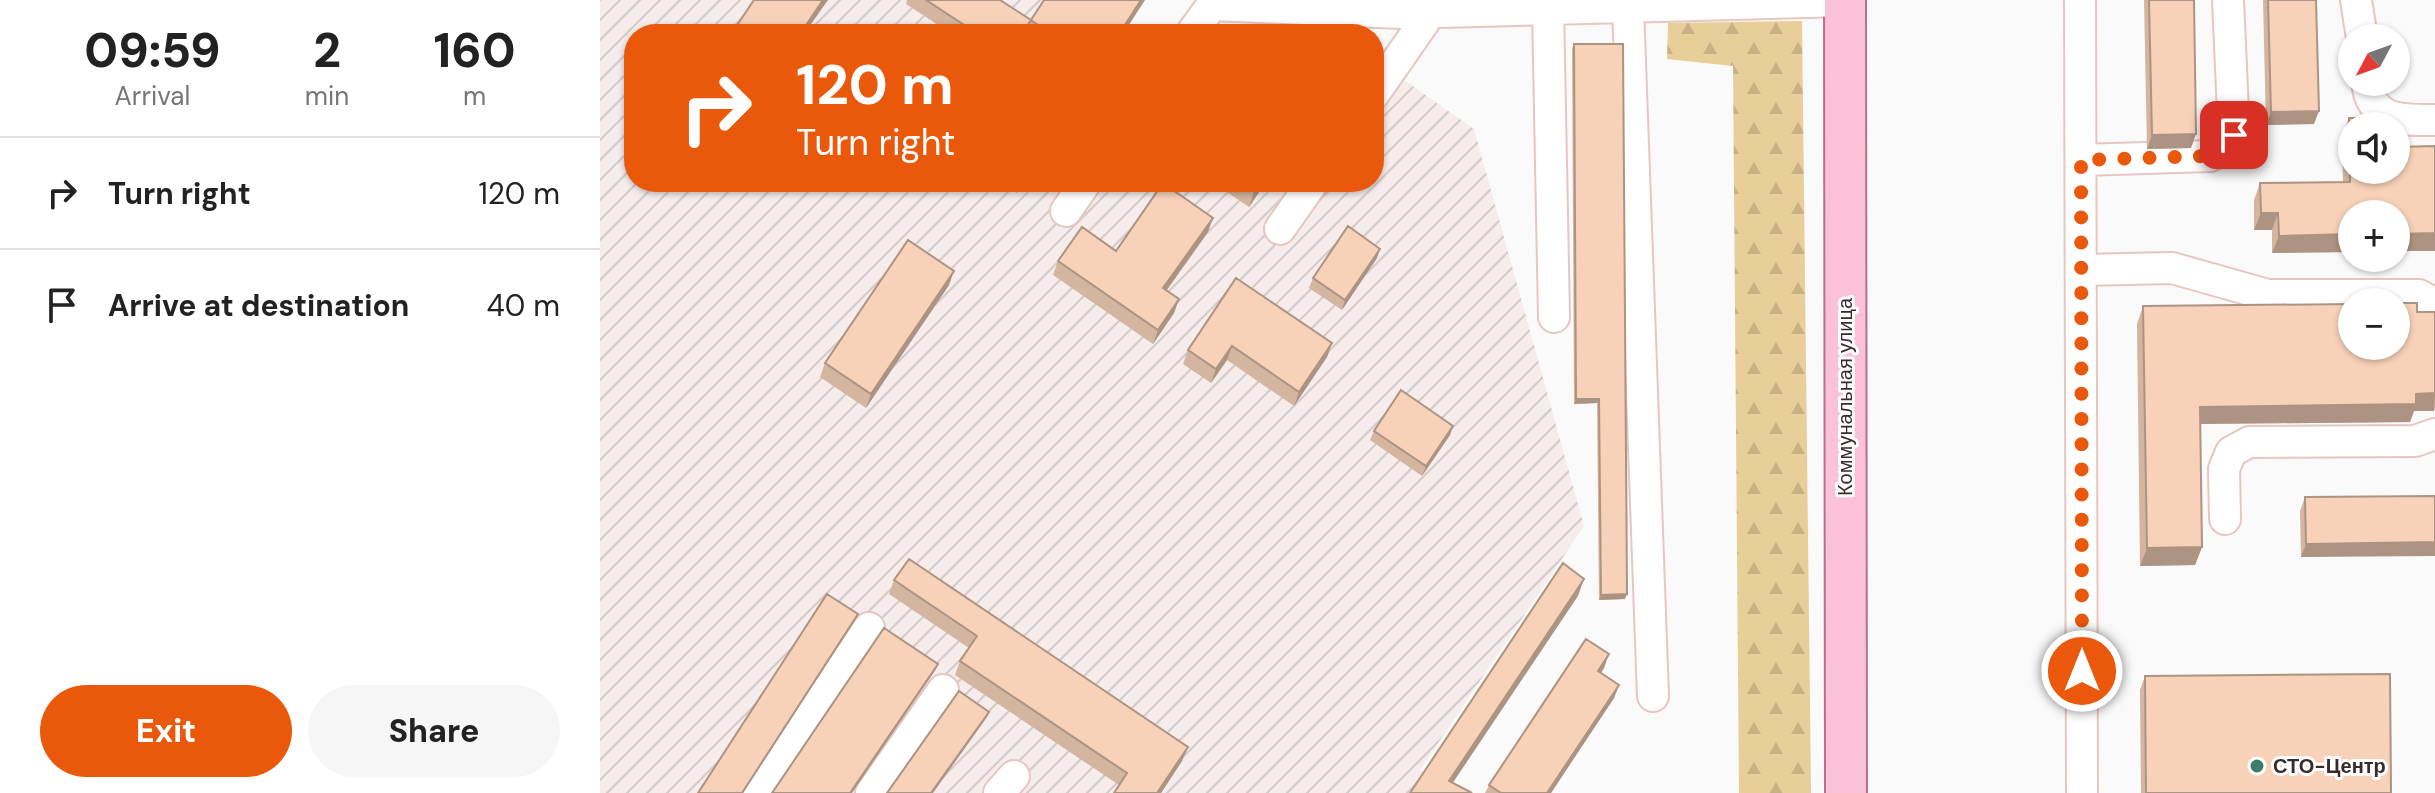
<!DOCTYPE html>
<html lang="en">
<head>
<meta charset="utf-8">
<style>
	body { margin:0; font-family:"DM Sans",sans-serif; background:#f6f6f6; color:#222; height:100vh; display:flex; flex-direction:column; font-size:30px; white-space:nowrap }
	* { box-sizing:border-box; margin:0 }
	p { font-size:26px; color:#767676 }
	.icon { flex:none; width:44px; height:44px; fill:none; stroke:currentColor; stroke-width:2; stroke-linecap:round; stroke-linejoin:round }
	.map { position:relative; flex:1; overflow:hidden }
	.side { display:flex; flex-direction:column; background:#fff; width:600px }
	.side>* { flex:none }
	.banner { position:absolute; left:24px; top:24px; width:760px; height:168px; border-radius:32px; box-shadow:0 2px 6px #0004; background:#ea580c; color:#fff; overflow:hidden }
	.needle { width:52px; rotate:229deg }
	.controls { position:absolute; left:1738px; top:24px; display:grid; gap:16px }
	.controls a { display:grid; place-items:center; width:72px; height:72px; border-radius:50%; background:#fff; box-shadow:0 2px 6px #0004; font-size:40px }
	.pin { position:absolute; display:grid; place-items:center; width:68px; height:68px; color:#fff; margin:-34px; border-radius:16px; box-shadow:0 4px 12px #0006 }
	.me { position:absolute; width:88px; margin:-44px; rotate:0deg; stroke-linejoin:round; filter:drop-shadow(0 0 6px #0008) }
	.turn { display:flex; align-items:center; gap:28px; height:168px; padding:0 40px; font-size:36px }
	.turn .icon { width:104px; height:104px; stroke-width:2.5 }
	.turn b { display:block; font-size:56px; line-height:68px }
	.eta { display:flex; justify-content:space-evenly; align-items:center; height:136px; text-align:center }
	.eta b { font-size:48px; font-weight:800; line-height:56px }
	.primary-button { display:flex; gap:16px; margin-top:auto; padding:16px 40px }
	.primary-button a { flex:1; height:92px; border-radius:48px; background:#ea580c; color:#fff; font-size:32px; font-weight:800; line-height:92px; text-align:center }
	.primary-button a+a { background:#f6f6f6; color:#222 }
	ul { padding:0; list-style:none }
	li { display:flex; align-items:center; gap:24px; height:112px; padding:0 40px; border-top:2px solid #e0e0e0 }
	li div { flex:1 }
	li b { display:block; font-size:30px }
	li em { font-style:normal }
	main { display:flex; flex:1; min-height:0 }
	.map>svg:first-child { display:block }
	.industrial { fill:url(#industrial-furrows) }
	.forest { fill:url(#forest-firs) }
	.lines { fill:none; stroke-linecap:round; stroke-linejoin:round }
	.minor-casing { stroke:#e7c6c2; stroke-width:34 }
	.major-casing { stroke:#b57189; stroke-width:44 }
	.minor { stroke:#fff; stroke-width:30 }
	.major { stroke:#fbc1d7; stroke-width:40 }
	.wall { fill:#d4b59f }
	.shaded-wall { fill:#ad9382 }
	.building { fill:#f7d2b9; stroke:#ad9382; stroke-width:2 }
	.route { stroke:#ea580c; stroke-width:14; stroke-dasharray:0 25.2 }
	.poi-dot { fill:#3d7d6c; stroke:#fff; stroke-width:3 }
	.labels { text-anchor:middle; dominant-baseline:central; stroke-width:6; stroke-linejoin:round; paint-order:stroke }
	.street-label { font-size:20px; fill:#382b29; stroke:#fff }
	.poi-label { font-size:20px; font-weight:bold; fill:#382b29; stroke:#fff; text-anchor:start }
</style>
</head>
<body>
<main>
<section class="side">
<div class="eta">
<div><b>09:59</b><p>Arrival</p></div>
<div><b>2</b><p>min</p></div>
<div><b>160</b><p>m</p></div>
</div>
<ul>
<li><svg class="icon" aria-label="right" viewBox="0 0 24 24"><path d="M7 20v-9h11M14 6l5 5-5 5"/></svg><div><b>Turn right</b></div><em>120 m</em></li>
<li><svg class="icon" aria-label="arrive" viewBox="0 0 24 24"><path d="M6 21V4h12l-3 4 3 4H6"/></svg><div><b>Arrive at destination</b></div><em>40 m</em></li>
</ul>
<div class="primary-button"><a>Exit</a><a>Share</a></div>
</section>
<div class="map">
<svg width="1835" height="793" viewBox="0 0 1835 793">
	<defs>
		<pattern id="industrial-furrows" width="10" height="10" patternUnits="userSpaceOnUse" patternTransform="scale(2)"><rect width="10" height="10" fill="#f5eceb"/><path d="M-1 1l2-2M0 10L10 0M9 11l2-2" fill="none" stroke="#d3cbca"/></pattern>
		<pattern id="forest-firs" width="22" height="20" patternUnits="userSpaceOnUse" patternTransform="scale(2)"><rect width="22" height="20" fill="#e8ce98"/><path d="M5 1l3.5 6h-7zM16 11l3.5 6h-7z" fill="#c8b183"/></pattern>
	</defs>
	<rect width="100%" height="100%" fill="#fafafa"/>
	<path class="industrial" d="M0,0H545L523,34H34V182H774V59L874,129L984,526L820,770L863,793H0Z
		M727,26L738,34H650Z"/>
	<path class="forest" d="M1202,21L1211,793H1139L1133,66L1067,59L1068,23Z"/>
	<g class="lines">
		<defs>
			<path id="minor" d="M1480,0L1482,793
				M1756,0L1762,38
				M1028,7L1053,696
				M948,8L954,317
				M591,34L612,5L801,13L1245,1
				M1767,82C1771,122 1802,120 1835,120
				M774,94L831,12
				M1481,160L1610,156L1625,149L1634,135L1628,0
				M466,211L486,182
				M680,229L713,182
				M1481,270L1572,268L1668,295H1819L1835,304
				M1625,519L1624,469L1631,452L1649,442L1815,441L1835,434
				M157,793L269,628
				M271,793L343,690
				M399,793L414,776"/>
			<path id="major" d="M1245,0L1246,793"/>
		</defs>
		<use href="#minor" class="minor-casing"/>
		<use href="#major" class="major-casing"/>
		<use href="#minor" class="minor"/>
		<use href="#major" class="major"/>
	</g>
	<path class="wall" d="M307,0H400L426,34H352L306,4Z
		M1544,0H1594L1591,148L1547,149Z
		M1663,0H1716L1714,124L1666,125Z
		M431,20L523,34H426Z
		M974,44L1025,599L999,600L997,403L974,404L972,49Z
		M1749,118L1752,170L1835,146V251H1796V214H1752V252L1672,253V230H1654V200L1660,183L1743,182L1742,136Z
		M400,182H425L417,193Z
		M612,182H666L649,207Z
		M608,232L567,290L579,299L574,313L553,344L453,275L458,261L516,251Z
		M777,258L742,310L709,288L713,278Z
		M636,278L732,343L727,357L694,406L627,360L611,383L583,364L588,350Z
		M349,285L266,408L220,377L225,363Z
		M1543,306L1835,312V408L1834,411H1814L1810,422L1600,424L1602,547L1595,565L1540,566L1537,324Z
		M853,426L850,435L822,476L770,440L774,431Z
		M1835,496L1701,557L1700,511L1705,497Z
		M294,580L582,761L561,793H514L519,785L355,675L360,661L369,648L289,594Z
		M1004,668L1001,673L1019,685L1014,698L951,793H885L889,785Z
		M1545,676L1791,793H1541L1540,690Z"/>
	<path class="shaded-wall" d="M223,0H228L204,34H200Z
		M541,0H545L523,34H519Z
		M1719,111L1714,124L1666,125L1671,112Z
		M1596,134L1591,148L1547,149L1552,135Z
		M660,182H666L649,207L655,189Z
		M1661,213H1678L1672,230H1654Z
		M613,218L608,232L558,302L563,288Z
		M1835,233V251H1796V234Z
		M1752,234V252L1672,253L1679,236Z
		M780,249L777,258L742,310L745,300Z
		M354,271L349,285L266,408L271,394Z
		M579,299L574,313L553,344L558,330Z
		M732,343L727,357L694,406L699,392Z
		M632,346L627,360L611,383L616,369Z
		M1835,393L1834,411H1814L1810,422L1593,424L1600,407Z
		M976,399H999L997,403L974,404Z
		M853,426L850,435L822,476L826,466Z
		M1835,542V556L1701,557L1706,544Z
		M1602,547L1595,565L1540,566L1547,548Z
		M984,579L978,596L846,793L849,781Z
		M1027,594L1025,599L999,600L1001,595Z
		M258,614L256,619L143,793H142Z
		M1009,654L1004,668L993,684L998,671Z
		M338,664L336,669L252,793H250Z
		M1019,685L1014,698L951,793H947Z
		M389,712L387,717L333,793H331Z
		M588,747L582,761L561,793H557Z"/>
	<path class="building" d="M154,0H223L200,34H131Z
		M326,0H400L431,20L422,34H378Z
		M444,0H541L519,34H451L431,20Z
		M1549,0H1594L1596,134L1552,135Z
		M1668,0H1716L1719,111L1671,112Z
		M648,28L656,34H644Z
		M974,44H1023L1027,594L1001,595L999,399H976Z
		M1749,118H1773V126H1752V170H1796V147L1835,146V233L1796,234V214H1752V234L1679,236L1678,213H1661L1660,183L1750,182Z
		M644,182H660L655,189Z
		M563,183L613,218L563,288L579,299L558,330L458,261L482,227L516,251Z
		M748,226L780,249L745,300L713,278Z
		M308,240L354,271L271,394L225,363Z
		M636,278L732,343L699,392L632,346L616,369L588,350Z
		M1796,303H1817V312H1835V393L1816,394V404L1600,407L1602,547L1547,548L1543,306L1752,304V346H1796Z
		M801,390L853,426L826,466L774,431Z
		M1835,496V542L1706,544L1705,497Z
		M309,559L588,747L557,793H514L527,773L360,661L377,636L294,580Z
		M963,563L984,579L849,781L872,793H810Z
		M227,594L258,614L142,793H98Z
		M284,628L338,664L250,793H172Z
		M986,639L1009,654L998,671L1019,685L947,793H901L889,785Z
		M1790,674L1791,793H1546L1545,676Z
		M359,691L389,712L331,793H287Z"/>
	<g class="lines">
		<path class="route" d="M1482,671L1481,160L1610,156L1625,149L1634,135"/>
	</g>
	<circle class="poi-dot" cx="1657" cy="766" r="8"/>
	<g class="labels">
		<g class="street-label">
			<text transform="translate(1245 397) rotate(-90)">Коммунальная улица</text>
		</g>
		<g class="poi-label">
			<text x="1673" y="766">СТО-Центр</text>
		</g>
	</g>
</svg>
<div class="controls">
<a><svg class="needle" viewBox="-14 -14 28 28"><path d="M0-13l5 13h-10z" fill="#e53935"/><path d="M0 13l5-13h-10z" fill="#767676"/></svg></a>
<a><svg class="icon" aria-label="sound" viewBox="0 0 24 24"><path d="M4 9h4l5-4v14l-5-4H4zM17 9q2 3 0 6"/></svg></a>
<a>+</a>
<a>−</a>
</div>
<div class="pin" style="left:1634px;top:135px;background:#d93025"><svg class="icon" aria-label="arrive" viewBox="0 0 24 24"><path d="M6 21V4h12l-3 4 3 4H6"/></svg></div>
<svg class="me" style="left:1482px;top:671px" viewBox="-20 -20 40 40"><circle r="17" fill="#ea580c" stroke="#fff" stroke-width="3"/><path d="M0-11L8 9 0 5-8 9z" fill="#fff"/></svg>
<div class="banner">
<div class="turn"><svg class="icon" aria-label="right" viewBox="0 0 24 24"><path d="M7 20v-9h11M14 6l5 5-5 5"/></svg><div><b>120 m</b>Turn right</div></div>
</div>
</div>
</main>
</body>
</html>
